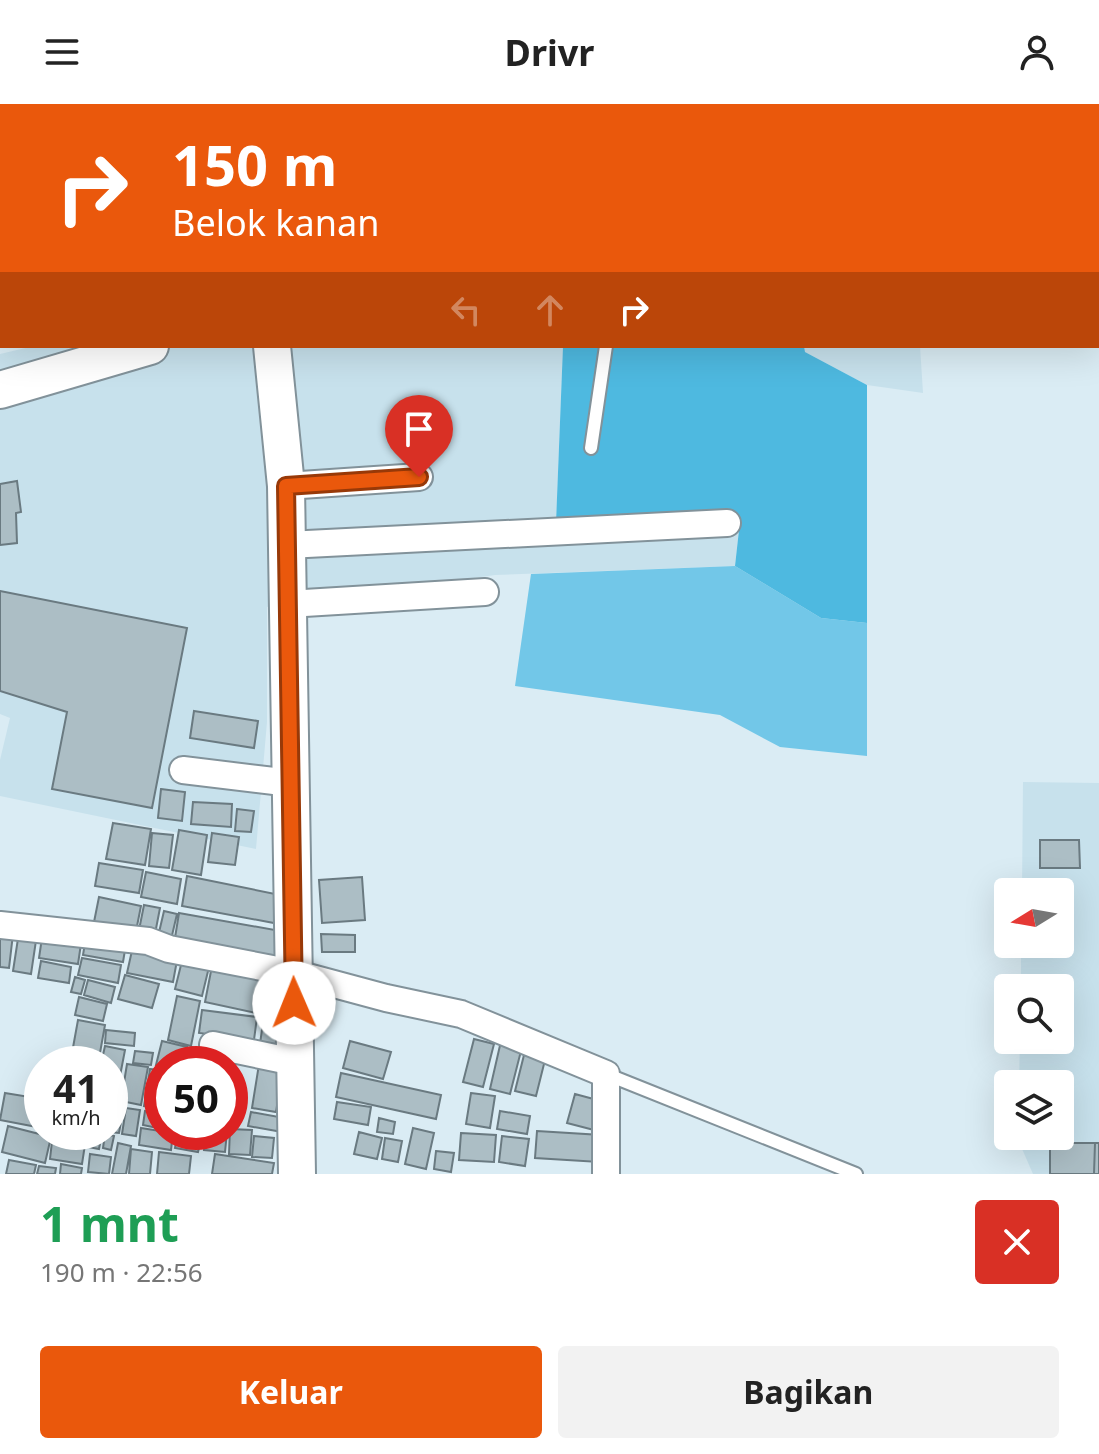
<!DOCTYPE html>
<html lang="id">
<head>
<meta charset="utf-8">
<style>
	body { margin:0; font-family:"Noto Sans",sans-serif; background:#f2f2f2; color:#222; height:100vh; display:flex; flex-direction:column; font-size:30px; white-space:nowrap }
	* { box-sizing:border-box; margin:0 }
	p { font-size:26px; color:#767676 }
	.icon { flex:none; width:44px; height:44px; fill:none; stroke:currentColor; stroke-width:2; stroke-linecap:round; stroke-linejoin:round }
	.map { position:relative; height:1070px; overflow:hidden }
	.side { display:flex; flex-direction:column; background:#fff; flex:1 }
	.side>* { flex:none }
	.banner { position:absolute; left:0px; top:0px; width:1100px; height:244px; box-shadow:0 8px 32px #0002; background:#ea580c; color:#fff; overflow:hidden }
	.needle { width:52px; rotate:259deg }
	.fabs { position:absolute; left:994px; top:774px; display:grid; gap:16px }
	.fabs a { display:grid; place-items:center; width:80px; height:80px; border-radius:8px; background:#fff; box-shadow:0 8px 32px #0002; font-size:40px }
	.speed { position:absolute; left:24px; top:942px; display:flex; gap:16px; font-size:40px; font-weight:700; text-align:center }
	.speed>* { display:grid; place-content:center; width:104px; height:104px; border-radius:50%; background:#fff; box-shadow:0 8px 32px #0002; line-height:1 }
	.speed small { font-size:20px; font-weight:400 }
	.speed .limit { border:12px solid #d22; background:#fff; color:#111 }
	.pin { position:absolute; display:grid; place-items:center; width:68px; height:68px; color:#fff; margin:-82px -34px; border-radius:50% 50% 50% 0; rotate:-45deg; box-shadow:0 0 8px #0007 }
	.pin .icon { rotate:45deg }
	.me { position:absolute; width:88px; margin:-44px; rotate:359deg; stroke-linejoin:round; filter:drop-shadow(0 0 6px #0008) }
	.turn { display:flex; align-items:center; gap:28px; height:168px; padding:0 40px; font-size:36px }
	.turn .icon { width:104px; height:104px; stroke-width:2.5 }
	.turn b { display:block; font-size:56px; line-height:68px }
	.lanes { display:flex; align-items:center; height:76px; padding:0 40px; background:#0003; justify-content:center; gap:40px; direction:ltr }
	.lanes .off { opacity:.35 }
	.round { display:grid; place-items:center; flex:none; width:84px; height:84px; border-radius:8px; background:#f2f2f2 }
	.headline { display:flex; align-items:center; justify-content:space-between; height:136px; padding:0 40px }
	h1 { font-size:48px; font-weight:700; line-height:60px; color:#1e9e55 }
	.cta { display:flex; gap:16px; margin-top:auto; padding:16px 40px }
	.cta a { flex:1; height:92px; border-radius:8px; background:#ea580c; color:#fff; font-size:32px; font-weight:700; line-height:92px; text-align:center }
	.cta a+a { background:#f2f2f2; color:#222 }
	header { display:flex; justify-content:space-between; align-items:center; height:104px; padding:0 40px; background:#fff; font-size:36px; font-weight:700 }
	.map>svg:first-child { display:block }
	.built { fill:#c7e1ec }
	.green { fill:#72c7e8 }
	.forest { fill:#4eb9e0 }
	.building { fill:#acbec5; stroke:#6a7a81; stroke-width:2 }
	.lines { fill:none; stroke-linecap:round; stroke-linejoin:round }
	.service-casing { stroke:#82929a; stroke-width:16 }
	.minor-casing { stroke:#82929a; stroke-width:30 }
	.secondary-casing { stroke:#82929a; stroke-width:40 }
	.service { stroke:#fff; stroke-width:12 }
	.minor { stroke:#fff; stroke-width:26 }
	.secondary { stroke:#fff; stroke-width:36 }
	.route-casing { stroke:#983908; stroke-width:20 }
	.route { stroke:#ea580c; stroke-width:14 }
</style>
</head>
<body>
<header><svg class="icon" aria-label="menu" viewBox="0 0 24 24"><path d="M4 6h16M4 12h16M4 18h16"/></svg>Drivr<svg class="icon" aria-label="person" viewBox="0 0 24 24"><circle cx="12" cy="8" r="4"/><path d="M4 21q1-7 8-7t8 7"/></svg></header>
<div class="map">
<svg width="1099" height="1070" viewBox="0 0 1099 1070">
	<rect width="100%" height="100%" fill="#daecf4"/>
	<path class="built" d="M0,0H480V2H2L0,46Z
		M629,0H1099V196L1098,2H629Z
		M34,242H563L556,419L740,417L735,462L495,471L267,503V618L256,745L0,692V656L10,614L0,610V250Z
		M804,242H920L923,289L867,281L805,248Z
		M1023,678L1099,679V1070H1033L1019,1038V1032H1060V980H1019L1020,936H1060V884H1021V840H1060V788H1022Z"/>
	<path class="green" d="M735,462L821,514L867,519V652L780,643L720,611L515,582L531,470Z"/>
	<path class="forest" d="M563,242H804L805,248L867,281V519L821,514L735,462L740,417L556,419Z"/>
	<path class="building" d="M17,377L21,408L16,409L17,439L0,441V380Z
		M0,487L187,524L152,704L52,685L67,608L0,587Z
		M194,607L258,617L254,644L190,634Z
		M161,685L185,688L182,717L158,714Z
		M193,698L232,700L231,723L191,720Z
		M237,705L254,707L251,728L235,727Z
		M113,719L151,725L145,761L106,755Z
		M179,726L207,731L201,771L172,766Z
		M152,729L173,731L169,764L149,762Z
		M212,729L239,733L235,761L208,758Z
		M1040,736H1079L1080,764H1040Z
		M99,759L143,766L139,789L95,782Z
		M146,768L181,775L177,800L141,793Z
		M187,772L280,791L274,819L182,802Z
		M362,773L365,816L322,819L319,776Z
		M99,793L141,802L135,832L93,823Z
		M144,801L160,804L154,835L138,831Z
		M164,807L177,810L170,840L157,837Z
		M179,809L286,828L280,858L174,840Z
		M43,827L82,833L78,860L39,854Z
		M0,828L13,830L9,864L0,863Z
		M19,828L37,830L31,870L13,867Z
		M321,830L355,831V848H322Z
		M86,833L126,840L123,858L83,851Z
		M133,842L178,851L173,878L127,869Z
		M82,854L121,861L118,879L78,871Z
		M41,857L71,863L69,879L38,874Z
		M182,857L209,863L202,892L175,885Z
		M212,862L264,873L256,909L205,898Z
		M125,871L159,880L152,904L118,895Z
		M75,873L85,876L81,890L71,888Z
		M88,876L115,883L111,899L84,891Z
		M177,892L200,897L191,942L168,936Z
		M79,893L107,900L103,917L75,911Z
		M202,906L257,913L254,936L199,929Z
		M264,911L287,914L284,943L260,940Z
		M78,916L105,921L98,960H70Z
		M106,926L135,929L134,942L105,939Z
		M474,935L494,940L483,983L463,978Z
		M162,937L187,943L183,960L156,961Z
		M350,937L391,948L383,975L343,964Z
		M501,937L522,943L510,990L490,985Z
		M105,942L125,946L115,998L110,997V960H101Z
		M192,943L209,948L206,960H187Z
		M135,947L153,949L151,961L133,959Z
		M525,947L546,952L536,992L515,987Z
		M260,954L284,958L276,1008L252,1004Z
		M127,960L148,963L141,1001L121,997Z
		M150,965L159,966L153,1003L144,1002Z
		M341,969L441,991L436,1015L336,993Z
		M5,989L42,995V1024L0,1016Z
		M471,989L495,992L490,1024L466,1020Z
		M575,990L601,997L594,1026L567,1019Z
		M337,998L371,1003L368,1021L334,1015Z
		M110,999L124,1002L119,1029L110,1028Z
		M126,1004L140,1006L136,1032L122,1030Z
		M145,1007L162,1010V1025L143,1021Z
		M500,1007L530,1012L527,1030L497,1025Z
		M251,1008L290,1015L288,1029L248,1022Z
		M379,1014L395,1018L393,1030L377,1028Z
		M8,1022L51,1033L45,1059L2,1048Z
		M141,1024L173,1029L171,1046L139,1041Z
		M413,1024L434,1029L426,1065L405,1060Z
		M230,1025L252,1026L250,1051L229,1050Z
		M537,1027L601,1031L599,1058L535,1054Z
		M90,1028L102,1029L99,1045L88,1043Z
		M178,1028H203L198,1048L175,1044Z
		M206,1028H227L225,1048L204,1046Z
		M359,1028L382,1034L377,1055L354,1050Z
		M53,1029L86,1034L82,1060L50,1055Z
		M461,1029L496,1031L494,1058L459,1056Z
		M105,1030L114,1032L111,1046L103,1044Z
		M254,1032L274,1034L272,1054L252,1053Z
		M502,1032L529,1035L525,1062L499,1058Z
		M385,1034L402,1037L398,1058L382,1055Z
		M118,1039L131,1042L126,1070H112Z
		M1050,1039H1095L1094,1070H1050Z
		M1095,1039H1099V1070H1094Z
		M131,1045L152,1048L150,1070H129Z
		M436,1047L454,1049L451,1068L434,1065Z
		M159,1048L191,1052L189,1070H157Z
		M90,1050L111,1053L109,1070L88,1068Z
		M215,1050L274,1059L272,1070H212Z
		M9,1056L36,1061L34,1070H6Z
		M61,1060L82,1064L81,1070H60Z
		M39,1062L56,1064L55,1070H37Z"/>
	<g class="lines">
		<defs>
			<path id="service" d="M884,2V0
				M591,344L606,242
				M606,970L856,1070"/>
			<path id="minor" d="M503,0L504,2
				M74,2V0
				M660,2V0
				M0,63H2
				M286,382L419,373
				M287,441L727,419
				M288,500L485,488
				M183,666L291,679
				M0,821L148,837L169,845L293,869L386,894L461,910L606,970V1070
				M213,941L294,958"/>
			<path id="secondary" d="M960,2L967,0
				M272,242L286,382L297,1070
				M0,286L150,242"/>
		</defs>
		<use href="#service" class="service-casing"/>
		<use href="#minor" class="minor-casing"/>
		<use href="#secondary" class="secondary-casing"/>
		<use href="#service" class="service"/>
		<use href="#minor" class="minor"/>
		<use href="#secondary" class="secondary"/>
	</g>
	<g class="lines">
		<defs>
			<path id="route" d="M294,899L286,382L419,373"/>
		</defs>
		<use href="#route" class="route-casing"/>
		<use href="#route" class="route"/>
	</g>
</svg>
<div class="fabs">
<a><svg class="needle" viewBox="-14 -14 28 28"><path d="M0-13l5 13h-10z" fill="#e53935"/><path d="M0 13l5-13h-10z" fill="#767676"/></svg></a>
<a><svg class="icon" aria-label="search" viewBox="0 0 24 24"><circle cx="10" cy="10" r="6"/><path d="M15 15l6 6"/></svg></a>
<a><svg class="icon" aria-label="layers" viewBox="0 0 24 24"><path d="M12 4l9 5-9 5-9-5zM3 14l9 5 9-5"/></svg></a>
</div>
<div class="speed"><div>41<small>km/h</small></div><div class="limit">50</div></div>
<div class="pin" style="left:419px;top:373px;background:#d93025"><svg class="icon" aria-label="arrive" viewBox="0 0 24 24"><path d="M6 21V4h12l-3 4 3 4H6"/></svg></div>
<svg class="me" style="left:294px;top:899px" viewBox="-20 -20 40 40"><circle r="19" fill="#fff"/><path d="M0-13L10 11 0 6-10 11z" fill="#ea580c"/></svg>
<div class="banner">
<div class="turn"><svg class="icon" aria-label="right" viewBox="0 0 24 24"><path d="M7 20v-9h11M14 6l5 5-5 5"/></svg><div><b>150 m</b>Belok kanan</div></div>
<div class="lanes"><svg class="icon off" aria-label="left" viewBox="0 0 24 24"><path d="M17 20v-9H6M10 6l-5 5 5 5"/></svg><svg class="icon off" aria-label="ahead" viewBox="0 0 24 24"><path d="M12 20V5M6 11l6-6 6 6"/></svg><svg class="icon" aria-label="right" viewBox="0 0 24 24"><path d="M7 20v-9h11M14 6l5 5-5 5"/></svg></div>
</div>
</div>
<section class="side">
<div class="headline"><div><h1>1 mnt</h1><p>190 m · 22:56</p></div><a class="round" style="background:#d93025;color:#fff"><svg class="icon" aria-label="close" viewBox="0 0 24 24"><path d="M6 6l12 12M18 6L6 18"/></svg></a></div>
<div class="cta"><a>Keluar</a><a>Bagikan</a></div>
</section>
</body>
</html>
